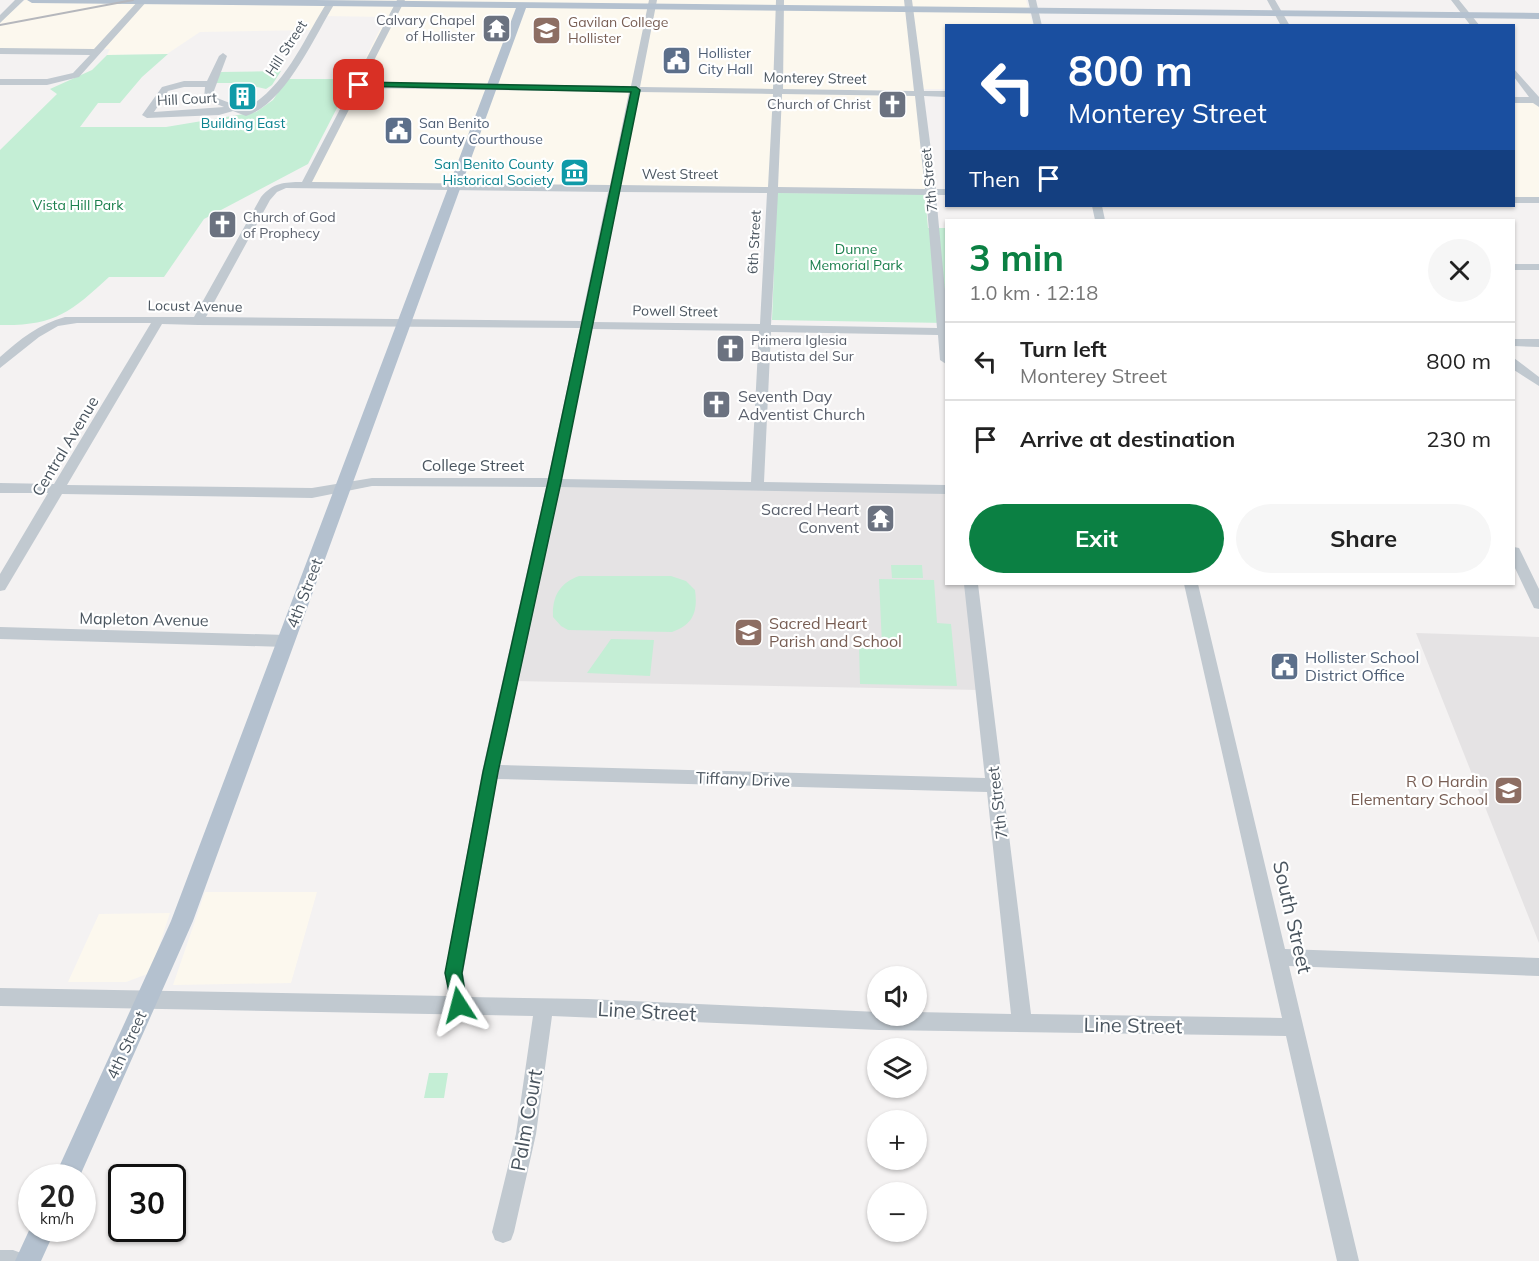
<!DOCTYPE html>
<html lang="en">
<head>
<meta charset="utf-8">
<style>
	body { margin:0; font-family:Mulish,sans-serif; background:#f6f6f6; color:#222; height:100vh; display:flex; flex-direction:column; font-size:22px; white-space:nowrap }
	* { box-sizing:border-box; margin:0 }
	p { font-size:20px; color:#767676 }
	.icon { flex:none; width:33px; height:33px; fill:none; stroke:currentColor; stroke-width:2; stroke-linecap:round; stroke-linejoin:round }
	.map { position:relative; flex:1; overflow:hidden }
	.drawer { position:absolute; left:945px; top:219px; width:570px; height:366px; display:flex; flex-direction:column; background:#fff; border-radius:0px; box-shadow:0 2px 4px #0004 }
	.drawer>* { flex:none }
	.banner { position:absolute; left:945px; top:24px; width:570px; height:183px; border-radius:0px; box-shadow:0 2px 4px #0004; background:#1a4fa0; color:#fff; overflow:hidden }
	.fabs { position:absolute; left:867px; top:966px; display:grid; gap:12px }
	.fabs a { display:grid; place-items:center; width:60px; height:60px; border-radius:50%; background:#fff; box-shadow:0 2px 4px #0004; font-size:30px }
	.speed { position:absolute; left:18px; top:1164px; display:flex; gap:12px; font-size:30px; font-weight:700; text-align:center }
	.speed>* { display:grid; place-content:center; width:78px; height:78px; border-radius:50%; background:#fff; box-shadow:0 2px 4px #0004; line-height:1 }
	.speed small { font-size:15px; font-weight:400 }
	.speed .limit { border:3px solid #111; border-radius:9px; background:#fff; color:#111 }
	.pin { position:absolute; display:grid; place-items:center; width:51px; height:51px; color:#fff; margin:-26px; border-radius:12px; box-shadow:0 3px 9px #0006 }
	.me { position:absolute; width:66px; margin:-33px; rotate:351deg; stroke-linejoin:round; filter:drop-shadow(0 0 4px #0008) }
	.turn { display:flex; align-items:center; gap:21px; height:126px; padding:0 24px; font-size:27px }
	.turn .icon { width:78px; height:78px; stroke-width:2.5 }
	.turn b { display:block; font-size:42px; line-height:51px }
	.then { display:flex; align-items:center; height:57px; padding:0 24px; background:#0003; gap:12px; font-size:22px }
	.round { display:grid; place-items:center; flex:none; width:63px; height:63px; border-radius:32px; background:#f6f6f6 }
	.head { display:flex; align-items:center; justify-content:space-between; height:102px; padding:0 24px }
	h1 { font-size:36px; font-weight:700; line-height:45px; color:#0b8043 }
	.cta { display:flex; gap:12px; margin-top:auto; padding:12px 24px }
	.cta a { flex:1; height:69px; border-radius:36px; background:#0b8043; color:#fff; font-size:24px; font-weight:700; line-height:69px; text-align:center }
	.cta a+a { background:#f6f6f6; color:#222 }
	ul { padding:0; list-style:none }
	li { display:flex; align-items:center; gap:18px; height:78px; padding:0 24px; border-top:2px solid #e0e0e0 }
	li div { flex:1 }
	li b { display:block; font-size:22px }
	li em { font-style:normal }
	.map>svg:first-child { display:block }
	.commercial { fill:#fcf8ee }
	.education { fill:#e5e3e4 }
	.green { fill:#c4eed5 }
	.lines { fill:none; stroke-linecap:round; stroke-linejoin:round }
	.minor { fill:#c1c9d0; fill-rule:evenodd }
	.major { fill:#b4c1cf; fill-rule:evenodd }
	.rail { stroke:#b5b7bc; stroke-width:2 }
	.route { fill:#0b8043; stroke:#07532c; stroke-width:1.5 }
	.labels { text-anchor:middle; dominant-baseline:central; stroke-width:4.5; stroke-linejoin:round; paint-order:stroke }
	.far-worship-label { font-size:14px; fill:#5b616d; stroke:#fff; text-anchor:end }
	.far-education-label { font-size:14px; fill:#785e54; stroke:#fff; text-anchor:start }
	.far-street-label { font-size:14px; fill:#4a555f; stroke:#fff }
	.far-service-label { font-size:14px; fill:#4e5e75; stroke:#fff; text-anchor:start }
	.far-culture-label { font-size:14px; fill:#0d838f; stroke:#fff }
	.far-park-label { font-size:14px; fill:#1c804e; stroke:#fff }
	.worship-label { font-size:16px; fill:#5b616d; stroke:#fff; text-anchor:start }
	.street-label { font-size:16px; fill:#4a555f; stroke:#fff }
	.education-label { font-size:16px; fill:#785e54; stroke:#fff; text-anchor:start }
	.service-label { font-size:16px; fill:#4e5e75; stroke:#fff; text-anchor:start }
	.near-street-label { font-size:20px; fill:#4a555f; stroke:#fff }
</style>
</head>
<body>
<div class="map">
<svg width="1539" height="1261" viewBox="0 0 1539 1261">
	<rect width="100%" height="100%" fill="#f4f2f2"/>
	<path class="commercial" d="M25,0H1026L1033,25L946,26V89H919L931,192L306,184L359,81H354L386,17L323,16L314,30L200,32L167,54L107,55L110,49H0V22Z
		M1514,100H1536L1539,104V200H1514Z
		M205,892H317L291,983L173,985Z
		M170,913L150,973L126,982H68L99,914Z"/>
	<path class="education" d="M558,484L946,492V584H967L980,690L513,681Z
		M1416,633L1539,637V943Z"/>
	<path class="green" d="M168,54L142,77L120,103H98L80,127H166L256,112L273,100L287,79H352L308,164L204,219L164,277H109C70,313 54,326 0,325V150L57,94L50,89L92,70L107,55Z
		M281,71L272,85L266,89L240,83H215L221,72Z
		M777,193L925,194L928,228H946V323L772,320Z
		M891,565H922L923,578H892Z
		M579,576H671L686,581L695,590C698,612 693,625 672,632L568,630L561,626L553,617C552,596 560,583 579,576Z
		M879,579L934,580L937,623L951,624L957,686L860,684L859,645H882Z
		M611,639L654,640L650,676L587,673Z
		M429,1073H448L444,1098H424Z"/>
	<g class="lines">
		<path class="minor" d="M15,0H24L0,23V15Z
			M139,0H148L79,77L47,85H0V79H47L73,73L90,55L0,54V48L94,49Z
			M397,0H405L363,82L631,86L649,0H657L640,87L773,89L776,0H784L783,89L914,91L904,0H912L924,91H946V97L924,96L936,189H946V195H936L946,301V364L940,360L938,335L771,332L764,482L946,485V494L560,487L500,765L985,778L964,584H978L1031,1014L1282,1018L1184,584H1198L1285,949L1539,958V976L1289,966L1359,1261H1337L1286,1036L879,1030L552,1016L536,1134L514,1232L511,1240L503,1243L495,1240L492,1232L516,1134L533,1016L0,1006V988L448,996L445,973L482,772L546,487L372,486L312,498L62,494L5,590L0,591V574L48,493H0V483L54,484L151,323H77L58,326L39,337L0,368V357C20,339 39,324 65,317H194L261,197C273,183 284,182 302,182ZM360,88L629,92L610,185L312,182ZM639,92L773,94L768,187L620,185ZM782,94L915,96L925,189L778,187ZM286,188L608,192L581,321L206,317L270,200L277,192ZM619,192L767,193L760,324L593,322ZM778,193L926,195L937,328L771,325ZM162,324L198,325L580,328L548,478H372L312,488L67,485ZM591,329L759,331L751,482L561,479ZM497,779L987,792L1011,1014L916,1012V1016H878V1012L588,999L467,997L463,973Z
			M1028,0H1036L1042,26H1034Z
			M1267,0H1275L1290,26H1281Z
			M1451,0H1459L1480,26H1471Z
			M328,1L335,3C314,37 286,103 246,116L233,111L219,115L147,118L142,115L162,87L184,81H207L219,56L223,53L227,56L212,96L245,109C286,87 304,38 328,1ZM184,87H205L204,99L224,107L154,112L168,91Z
			M1514,69L1539,97V107L1533,103H1514V97H1529L1514,77Z
			M1514,197H1539V203H1514Z
			M1092,206H1102L1105,220H1095Z
			M1514,264H1539V270H1514Z
			M1514,339H1539V347L1514,346Z
			M1514,358L1539,377V386L1514,370Z
			M1514,547L1519,548L1539,589V609L1534,608L1514,566Z
			M0,627L286,635L291,637L294,641L291,645L286,647L0,639Z
			M0,1250H13L21,1253L24,1261H0Z"/>
		<path class="major" d="M27,0H315L1539,13V19L526,8L193,921L79,1178H54L171,921L516,8L32,3Z
			M32,1224V1228H56L41,1261H15Z"/>
		<path class="rail" d="M0,25L133,0"/>
	</g>
	<path class="route" d="M359,82L636,87L640,90L561,482L498,772L462,973L467,1005L465,1010L459,1013L453,1010L445,973L483,772L548,482L631,92L356,86Z"/>
	<defs>
		<symbol id="temple-square" viewBox="-11 -11 22 22"><rect x="-9" y="-9" width="18" height="18" rx="4" fill="#6b7280" stroke="#fff"/><path d="M0-6L5-2H3V0L6.5 2.5H4V6H1.5V3h-3V6H-4V2.5H-6.5L-3 0V-2H-5Z" fill="#fff"/></symbol>
		<symbol id="university-square" viewBox="-11 -11 22 22"><rect x="-9" y="-9" width="18" height="18" rx="4" fill="#8d6e63" stroke="#fff"/><path d="M0-5L7-2L0 1L-7-2ZM-4 1L0 2.5L4 1V4Q0 6-4 4Z" fill="#fff"/></symbol>
		<symbol id="civic-square" viewBox="-11 -11 22 22"><rect x="-9" y="-9" width="18" height="18" rx="4" fill="#5c6f8a" stroke="#fff"/><path d="M-.6-6.5H3V-4.5H.6V-3L4-1V1h2V6H-6V1h2V-1L-.6-3ZM-1.2 2.5V6h2.4V2.5Z" fill="#fff"/></symbol>
		<symbol id="building-square" viewBox="-11 -11 22 22"><rect x="-9" y="-9" width="18" height="18" rx="4" fill="#0f9aa8" stroke="#fff"/><path d="M-4-6H4V6H1V3H-1V6H-4ZM-2.5-4.3h1.7v1.8h-1.7ZM.8-4.3h1.7v1.8H.8ZM-2.5-1h1.7V.8h-1.7ZM.8-1h1.7V.8H.8Z" fill="#fff"/></symbol>
		<symbol id="church-square" viewBox="-11 -11 22 22"><rect x="-9" y="-9" width="18" height="18" rx="4" fill="#6b7280" stroke="#fff"/><path d="M-1.2-6h2.4v3.5h3.3v2.4h-3.3V6h-2.4V-.1h-3.3v-2.4h3.3Z" fill="#fff"/></symbol>
		<symbol id="museum-square" viewBox="-11 -11 22 22"><rect x="-9" y="-9" width="18" height="18" rx="4" fill="#0f9aa8" stroke="#fff"/><path d="M0-6L6-3V-2H-6V-3ZM-5-1h2V3h-2ZM-1-1h2V3h-2ZM3-1h2V3H3ZM-6 4H6V6H-6Z" fill="#fff"/></symbol>
		<symbol id="school-square" viewBox="-11 -11 22 22"><rect x="-9" y="-9" width="18" height="18" rx="4" fill="#8d6e63" stroke="#fff"/><path d="M0-5L7-2L0 1L-7-2ZM-4 1L0 2.5L4 1V4Q0 6-4 4Z" fill="#fff"/></symbol>
	</defs>
	<g fill-rule="evenodd">
		<use href="#temple-square" x="480" y="12" width="33" height="33"/>
		<use href="#university-square" x="530" y="14" width="33" height="33"/>
		<use href="#civic-square" x="660" y="44" width="33" height="33"/>
		<use href="#building-square" x="226" y="80" width="33" height="33"/>
		<use href="#church-square" x="876" y="88" width="33" height="33"/>
		<use href="#civic-square" x="382" y="114" width="33" height="33"/>
		<use href="#museum-square" x="558" y="156" width="33" height="33"/>
		<use href="#church-square" x="206" y="208" width="33" height="33"/>
		<use href="#church-square" x="714" y="332" width="33" height="33"/>
		<use href="#church-square" x="700" y="388" width="33" height="33"/>
		<use href="#temple-square" x="864" y="502" width="33" height="33"/>
		<use href="#school-square" x="732" y="616" width="33" height="33"/>
		<use href="#civic-square" x="1268" y="650" width="33" height="33"/>
		<use href="#school-square" x="1492" y="774" width="33" height="33"/>
	</g>
	<g class="labels">
		<g class="far-worship-label">
			<text x="475" y="20">Calvary Chapel<tspan x="475" dy="16">of Hollister</tspan></text>
			<text x="871" y="104">Church of Christ</text>
			<text x="243" y="217" text-anchor="start">Church of God<tspan x="243" dy="16">of Prophecy</tspan></text>
			<text x="751" y="340" text-anchor="start">Primera Iglesia<tspan x="751" dy="16">Bautista del Sur</tspan></text>
		</g>
		<g class="far-education-label">
			<text x="568" y="22">Gavilan College<tspan x="568" dy="16">Hollister</tspan></text>
		</g>
		<g class="far-street-label">
			<text transform="translate(286 48) rotate(-57)">Hill Street</text>
			<text transform="translate(815 78) rotate(1)">Monterey Street</text>
			<text transform="translate(187 99) rotate(-3)">Hill Court</text>
			<text x="680" y="174">West Street</text>
			<text transform="translate(929 180) rotate(-96)">7th Street</text>
			<text transform="translate(754 242) rotate(-87)">6th Street</text>
			<text transform="translate(195 306) rotate(1)">Locust Avenue</text>
			<text transform="translate(675 311) rotate(1)">Powell Street</text>
		</g>
		<g class="far-service-label">
			<text x="698" y="53">Hollister<tspan x="698" dy="16">City Hall</tspan></text>
			<text x="419" y="123">San Benito<tspan x="419" dy="16">County Courthouse</tspan></text>
		</g>
		<g class="far-culture-label">
			<text x="243" y="123">Building East</text>
			<text x="554" y="164" text-anchor="end">San Benito County<tspan x="554" dy="16">Historical Society</tspan></text>
		</g>
		<g class="far-park-label">
			<text x="78" y="205">Vista Hill Park</text>
			<text x="856" y="249">Dunne<tspan x="856" dy="16">Memorial Park</tspan></text>
		</g>
		<g class="worship-label">
			<text x="738" y="396">Seventh Day<tspan x="738" dy="18">Adventist Church</tspan></text>
			<text x="859" y="509" text-anchor="end">Sacred Heart<tspan x="859" dy="18">Convent</tspan></text>
		</g>
		<g class="street-label">
			<text transform="translate(65 446) rotate(-59)">Central Avenue</text>
			<text x="473" y="465">College Street</text>
			<text transform="translate(304 593) rotate(-69)">4th Street</text>
			<text transform="translate(144 619) rotate(1)">Mapleton Avenue</text>
			<text transform="translate(743 779) rotate(2)">Tiffany Drive</text>
			<text transform="translate(997 803) rotate(-97)">7th Street</text>
			<text transform="translate(126 1045) rotate(-65)">4th Street</text>
		</g>
		<g class="education-label">
			<text x="769" y="623">Sacred Heart<tspan x="769" dy="18">Parish and School</tspan></text>
			<text x="1488" y="781" text-anchor="end">R O Hardin<tspan x="1488" dy="18">Elementary School</tspan></text>
		</g>
		<g class="service-label">
			<text x="1305" y="657">Hollister School<tspan x="1305" dy="18">District Office</tspan></text>
		</g>
		<g class="near-street-label">
			<text transform="translate(1293 917) rotate(77)">South Street</text>
			<text transform="translate(647 1011) rotate(3)">Line Street</text>
			<text transform="translate(1133 1025) rotate(1)">Line Street</text>
			<text transform="translate(526 1120) rotate(-80)">Palm Court</text>
		</g>
	</g>
</svg>
<div class="fabs">
<a><svg class="icon" aria-label="sound" viewBox="0 0 24 24"><path d="M4 9h4l5-4v14l-5-4H4zM17 9q2 3 0 6"/></svg></a>
<a><svg class="icon" aria-label="layers" viewBox="0 0 24 24"><path d="M12 4l9 5-9 5-9-5zM3 14l9 5 9-5"/></svg></a>
<a>+</a>
<a>−</a>
</div>
<div class="speed"><div>20<small>km/h</small></div><div class="limit">30</div></div>
<div class="pin" style="left:359px;top:85px;background:#d93025"><svg class="icon" aria-label="arrive" viewBox="0 0 24 24"><path d="M6 21V4h12l-3 4 3 4H6"/></svg></div>
<svg class="me" style="left:459px;top:1005px" viewBox="-20 -20 40 40"><path d="M0-17L14 15 0 8-14 15z" fill="#0b8043" stroke="#fff" stroke-width="4"/></svg>
<div class="banner">
<div class="turn"><svg class="icon" aria-label="left" viewBox="0 0 24 24"><path d="M17 20v-9H6M10 6l-5 5 5 5"/></svg><div><b>800 m</b>Monterey Street</div></div>
<div class="then">Then<svg class="icon" aria-label="arrive" viewBox="0 0 24 24"><path d="M6 21V4h12l-3 4 3 4H6"/></svg></div>
</div>
<section class="drawer">
<div class="head"><div><h1>3 min</h1><p>1.0 km · 12:18</p></div><a class="round"><svg class="icon" aria-label="close" viewBox="0 0 24 24"><path d="M6 6l12 12M18 6L6 18"/></svg></a></div>
<ul>
<li><svg class="icon" aria-label="left" viewBox="0 0 24 24"><path d="M17 20v-9H6M10 6l-5 5 5 5"/></svg><div><b>Turn left</b><p>Monterey Street</p></div><em>800 m</em></li>
<li><svg class="icon" aria-label="arrive" viewBox="0 0 24 24"><path d="M6 21V4h12l-3 4 3 4H6"/></svg><div><b>Arrive at destination</b></div><em>230 m</em></li>
</ul>
<div class="cta"><a>Exit</a><a>Share</a></div>
</section>
</div>
</body>
</html>
